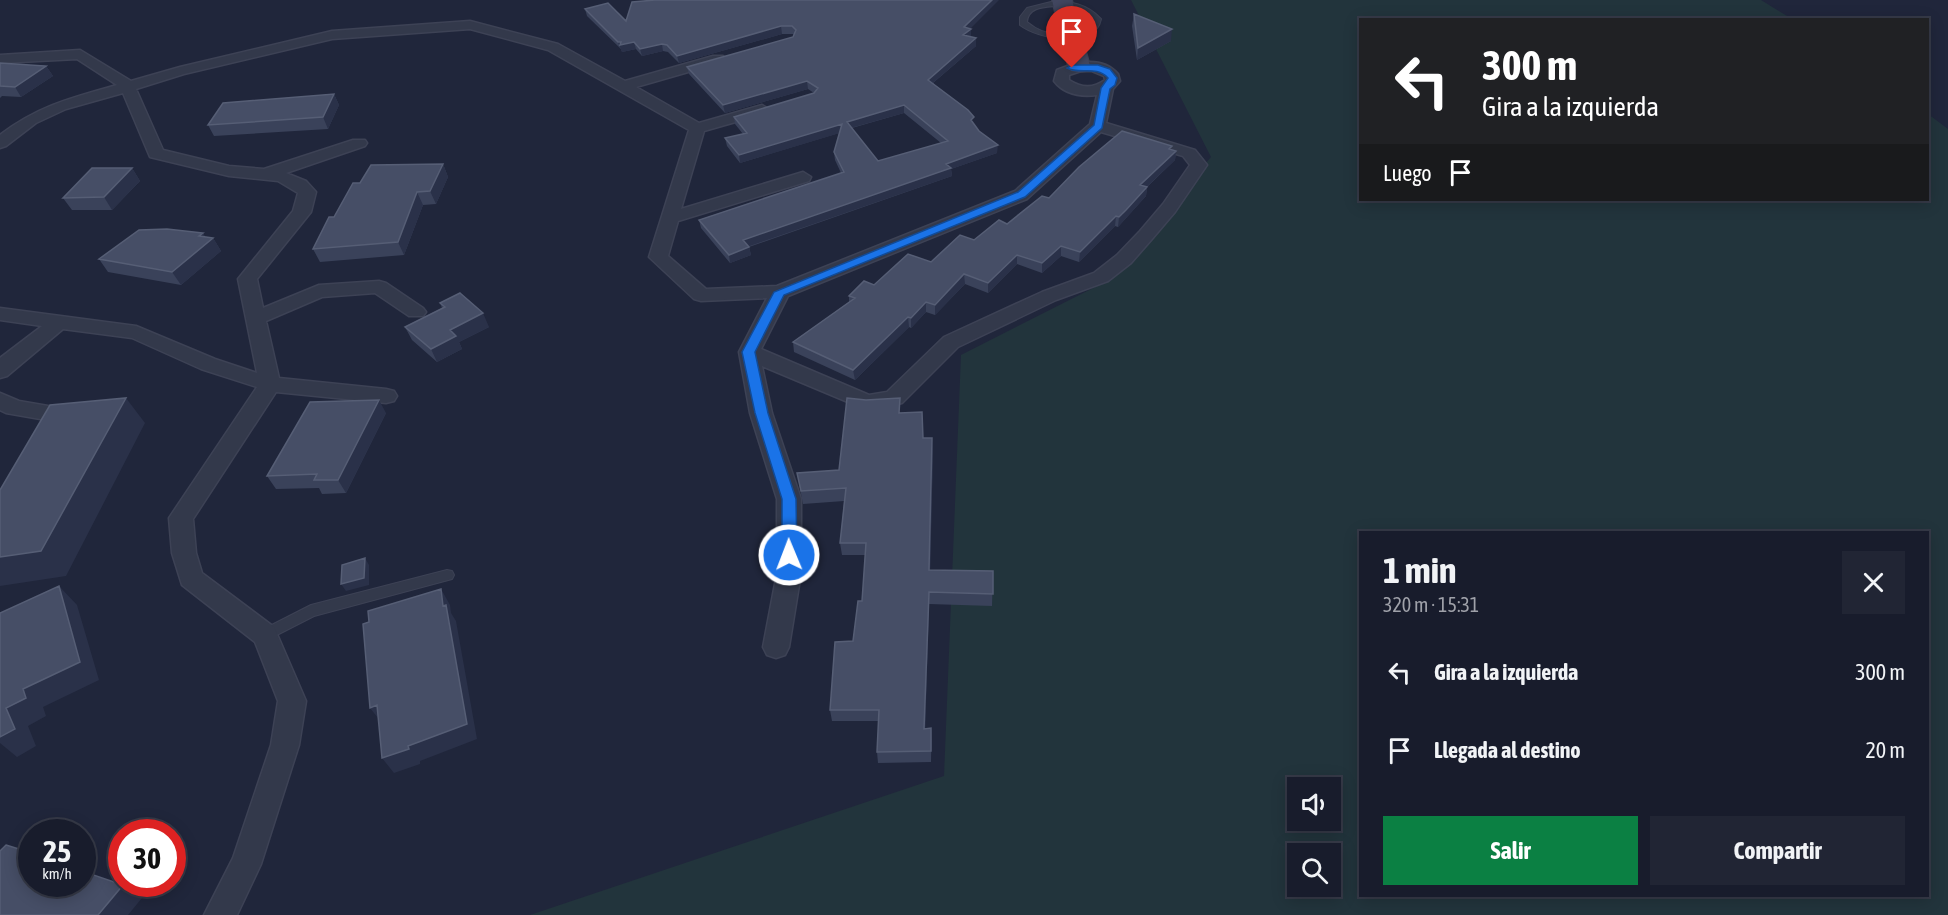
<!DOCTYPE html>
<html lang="es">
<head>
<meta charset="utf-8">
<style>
	body { margin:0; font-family:"Asap Condensed",sans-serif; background:#212534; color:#f1f3f6; height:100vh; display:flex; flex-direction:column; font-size:22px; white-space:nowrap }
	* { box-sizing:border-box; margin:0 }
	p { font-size:20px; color:#9fa1a9 }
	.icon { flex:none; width:33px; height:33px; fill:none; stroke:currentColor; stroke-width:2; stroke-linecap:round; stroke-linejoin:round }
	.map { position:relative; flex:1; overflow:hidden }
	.drawer { position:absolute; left:1359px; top:531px; width:570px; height:366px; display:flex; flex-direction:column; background:#181c2c; border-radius:0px; box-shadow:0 3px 15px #0003,0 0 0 2px #363a48 }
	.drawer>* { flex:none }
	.guide { position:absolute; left:1359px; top:18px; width:570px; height:183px; border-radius:0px; box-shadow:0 3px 15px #0003,0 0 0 2px #363a48; background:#202124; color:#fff; overflow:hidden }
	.buttons { position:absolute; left:1287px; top:777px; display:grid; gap:12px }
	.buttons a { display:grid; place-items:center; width:54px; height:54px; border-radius:0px; background:#181c2c; box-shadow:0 3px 15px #0003,0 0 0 2px #363a48; font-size:30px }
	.speed { position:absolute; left:18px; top:819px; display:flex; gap:12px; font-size:30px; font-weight:700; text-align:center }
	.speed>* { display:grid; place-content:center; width:78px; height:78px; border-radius:50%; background:#181c2c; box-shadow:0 3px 15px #0003,0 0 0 2px #363a48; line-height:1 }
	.speed small { font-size:15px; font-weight:400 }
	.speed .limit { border:9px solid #d22; background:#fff; color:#111 }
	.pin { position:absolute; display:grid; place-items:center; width:51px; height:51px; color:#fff; margin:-62px -26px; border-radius:50% 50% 50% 0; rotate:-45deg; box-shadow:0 0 6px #0007 }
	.pin .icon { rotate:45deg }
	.me { position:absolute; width:66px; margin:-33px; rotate:359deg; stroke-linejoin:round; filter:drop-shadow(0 0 4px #0008) }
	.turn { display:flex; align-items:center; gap:21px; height:126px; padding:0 24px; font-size:27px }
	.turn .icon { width:78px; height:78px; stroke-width:2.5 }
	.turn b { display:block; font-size:42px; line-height:51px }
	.then { display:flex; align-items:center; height:57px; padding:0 24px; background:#0003; gap:12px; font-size:22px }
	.round { display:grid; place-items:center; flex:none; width:63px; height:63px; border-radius:0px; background:#212534 }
	.summary { display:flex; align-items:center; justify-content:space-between; height:102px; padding:0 24px }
	h1 { font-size:36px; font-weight:700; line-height:45px }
	.action { display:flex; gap:12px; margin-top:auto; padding:12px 24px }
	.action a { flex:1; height:69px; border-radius:0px; background:#0b8043; color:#fff; font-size:24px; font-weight:700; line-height:69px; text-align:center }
	.action a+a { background:#212534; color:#f1f3f6 }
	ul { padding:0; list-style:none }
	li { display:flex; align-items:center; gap:18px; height:78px; padding:0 24px }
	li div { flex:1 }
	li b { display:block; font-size:22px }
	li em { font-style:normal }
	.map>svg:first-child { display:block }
	.green { fill:#22343c; fill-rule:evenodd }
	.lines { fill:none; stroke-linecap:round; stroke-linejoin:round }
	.lane-casing { stroke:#3d4255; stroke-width:2 }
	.street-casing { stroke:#3d4255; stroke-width:3 }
	.secondary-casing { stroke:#3d4255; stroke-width:2 }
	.lane { fill:#33394b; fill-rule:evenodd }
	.street { fill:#33394b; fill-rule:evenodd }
	.secondary { fill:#41465f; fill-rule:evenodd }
	.wall { fill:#3a425a; fill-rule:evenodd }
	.shaded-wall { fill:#2a3149 }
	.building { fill:#464e66; stroke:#565e75; stroke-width:1.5; fill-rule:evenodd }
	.route { fill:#1a73e8; stroke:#114b97; stroke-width:1.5 }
</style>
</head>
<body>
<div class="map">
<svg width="1948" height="915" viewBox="0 0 1948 915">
	<rect width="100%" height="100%" fill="#20263b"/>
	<path class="green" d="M1131,0H1761L1792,19L1360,20V200H1928V114L1948,129V915H530L944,776L961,355L1107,281L1211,157ZM1360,532H1928V896H1360ZM1298,788H1330V820H1298ZM1298,854H1330V886H1298Z"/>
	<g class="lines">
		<defs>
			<path id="lane" d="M1051,2C1071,1 1087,4 1101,19C1095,50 1038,39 1020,25V17L1027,8ZM1056,6C1072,8 1082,8 1093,19L1092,23C1073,40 1046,38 1027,22C1028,7 1044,7 1056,6Z
				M447,570L452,571L454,575L452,579L314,616L265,641L260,639L258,635L260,631L311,605Z"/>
			<path id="street" d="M470,21L558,44L625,81L713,56H723L725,59L723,62L636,87L699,123L762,105L770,110L767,113L704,131L681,209L803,172L811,177L809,181L678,221L668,256L706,289L777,286L1015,191L1090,124L1097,95C1081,97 1064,94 1054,81L1057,70C1076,62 1102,56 1118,74L1120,81L1113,89L1106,123L1195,150L1207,165L1175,212L1152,239L1131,263L1108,281L1056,300L958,347L902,403L867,410L762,366L772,413L801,499V573L789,647L785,655L776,658L767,655L763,647L777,573V499L750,413L739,352L767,298L701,301L694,299L649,257L689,130L548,50L470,29L332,39L184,74L136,89L163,150L229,166L264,169L353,140H365L367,143L365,146L286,173L306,181L316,192L311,212L257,279L263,308L319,285L379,281L386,283L423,308L426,312L423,316H409L375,293L322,297L266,321L279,378L386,389L394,391L397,396L394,401L386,403L276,392L193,519L196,553L202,573L274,627L306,701L299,745L261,864L237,915H204L233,858L271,745L278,701L255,642L182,585L172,553L169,518L257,387L201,369L132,338L63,329L7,376L0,378V358L42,326L0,320V308L136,326L215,359L257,373L238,279L293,211L298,193L278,181L229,176L150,157L123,93L66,109L36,123L6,146L0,148V135C38,106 71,98 117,85L77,59L0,63V55L80,50L131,81L180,67L332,31ZM1081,71H1092L1104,76L1105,80C1093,89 1081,88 1069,80V75ZM1101,132L1183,156L1190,165L1163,204L1140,231L1117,255L1094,273L1042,292L944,337L887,392L869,395L761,349L788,296L1027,199Z
				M0,393L19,401L77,411L80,416L77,421L69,424L6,413L0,410Z"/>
			<path id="secondary" d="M1052,0H1072L1090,66L1087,71L1079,72L1071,71L1068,66Z"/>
		</defs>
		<use href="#lane" class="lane-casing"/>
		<use href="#street" class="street-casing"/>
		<use href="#secondary" class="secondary-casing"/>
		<use href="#lane" class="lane"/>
		<use href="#street" class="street"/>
		<use href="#secondary" class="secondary"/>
	</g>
	<path class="wall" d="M585,9L626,21L970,28L971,36L970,37L976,46L933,83L974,125L997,153L951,169L952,176L749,247L751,255L730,263L701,228L699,220L841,173L835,160L834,152L839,133L740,163L727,146L725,138L743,134L735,124L734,117L814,93L808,89L725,113L689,74L687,67L793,37L794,35L793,34H782L679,63L668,52L663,51L642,56L636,49L622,52L621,49L587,16ZM904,113L941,143L878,161L852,128Z
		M1134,14L1171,41L1137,60L1132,26Z
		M0,63L46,66L53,76L21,97L2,96L0,98Z
		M334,94L339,105L328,129L214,136L208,125Z
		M1172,150L1176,151L1175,160L1147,187L1146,196L1118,227L1115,226L1079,262L1061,256L1042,273L1017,264L988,293L965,284L935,315L926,312L911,328L909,327L855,380L794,352L793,342L849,302V296L931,262L1007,224L1049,198Z
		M443,164L448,177L436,204L423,205L404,255L320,262L313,249L360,183Z
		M132,168L140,181L112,210H72L63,198Z
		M203,233L205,237L213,238L221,251L181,285L108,272L99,259Z
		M440,303L489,327L459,342L462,349L437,362L412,340L405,327L442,308Z
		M386,413L346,493L322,494L319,488L276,489L267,476Z
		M901,413L933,450L930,570L993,571L992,606L929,604L925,729L931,728V762L878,763L877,752L879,721H832L830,710L853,641L862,601L865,555H842L840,543L844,501L803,504L797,473L839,470Z"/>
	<path class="shaded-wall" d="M992,0H999L965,34L971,29V36L963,42L964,27Z
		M781,26L782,34L679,63L677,56Z
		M1172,29L1171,41L1137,60L1138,48Z
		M976,38V46L928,87V80Z
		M618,42H634L636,49L622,52Z
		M662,44L663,51L642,56L640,49Z
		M46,66L53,76L21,97L15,87Z
		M807,81L808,89L725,113L723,105Z
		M334,94L339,105L328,129L323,117Z
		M904,105V113L847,129V122Z
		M842,124L843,132L740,163L739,155Z
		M998,145L997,153L951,169L952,176L744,248L743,240Z
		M1176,151L1175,160L1139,194L1140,185Z
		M443,164L448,177L436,204L430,191Z
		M132,168L140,181L112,210L104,197Z
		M1147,187L1146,196L1118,227L1119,217Z
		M417,192L423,205L404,255L398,242Z
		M1116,216L1115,226L1079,262L1080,252Z
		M203,233L208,242L213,238L221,251L181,285L172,272L199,236Z
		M1061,246V256L1042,273V263Z
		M749,247L751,255L730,263L729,255Z
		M1017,255V264L988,293V283Z
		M964,274L965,284L935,315V305Z
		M926,302V312L911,328V318Z
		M483,313L489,327L459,342L462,349L437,362L431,349L450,330Z
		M908,317L909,327L855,380L853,370Z
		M126,398L145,423L66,576L0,586V557Z
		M379,400L386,413L346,493L338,480Z
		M932,438L933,450L930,582L929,570Z
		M365,558L369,565V585L346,591L341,584Z
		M59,586L77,605L99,680L43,707L46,716L28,726L36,746L17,757L0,743V737L6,708L23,689Z
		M441,589L450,605L451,613L456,621L477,739L420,761V764L394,773L382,758L408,746L443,606Z
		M929,592V604L925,740L924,729Z
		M377,705L382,723L370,708Z
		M931,728L932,739L931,762Z
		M123,885L142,898L128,915H98Z"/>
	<path class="building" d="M655,0H992L964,27L971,29L963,35L976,38L928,80L968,110L974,117L971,120L979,131L998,145L946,164L951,168L743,240L749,247L729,255L699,220L844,172L834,152L842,124L739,155L725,138L747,133L734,117L814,93L818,88L807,81L723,105L687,67L793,37L796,30L792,26H781L677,56L667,45L662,44L640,49L634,42L620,45L621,42H618L585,9L608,3L626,21L632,2ZM904,105L948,141L878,161L847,122Z
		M1134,14L1172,29L1138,48Z
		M0,63L46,66L15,87L0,86Z
		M334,94L323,117L208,125L223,103Z
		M1122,131L1172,146L1169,149L1176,151L1140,185L1147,187L1126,210L1119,217L1116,216L1080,252L1061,246L1042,263L1017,255L988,283L964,274L935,305L926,302L911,318L908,317L853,370L793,342L855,298L849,296L864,281L874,285L908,254L931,262L960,235L974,240L999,220L1007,224L1042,196L1049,198L1079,167Z
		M443,164L430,191L417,192L398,242L313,249L329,217H334L353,183H360L371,165Z
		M92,168H132L104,197L63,198Z
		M167,229L203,233L199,236L213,238L172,272L99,259L139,230Z
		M460,293L483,313L450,330L456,336L431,349L405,327L445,307L440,303Z
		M126,398L41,551L0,557V490L50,405Z
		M847,398L866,400L900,398L899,413L922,412L923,438H932L929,570L993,571V594L929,592L924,729L931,728V751L877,752L879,710H830L835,642L853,641L858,601H862L866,543H840L846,488L801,491L797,473L839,470Z
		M379,400L338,480H314L317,474L267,476L310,402Z
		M365,558L364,578L341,584L342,565Z
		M59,586L80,662L23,689L26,698L6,708L15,729L0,737V613Z
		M441,589L443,606L446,605L467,724L408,746L409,749L382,758L377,705L370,708L363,624L369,622L368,611Z
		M6,845L32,853V884H82V871L123,885L98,915H0V851Z"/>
	<path class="route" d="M1098,65L1110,69L1117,78L1115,85L1110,89L1102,128L1025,197L784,295L755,352L768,413L796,499L797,555L795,559H784L782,555V499L755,413L742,352L774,292L1018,192L1094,125L1101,88L1108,78C1096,65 1080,75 1067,68L1072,65Z"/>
</svg>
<div class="buttons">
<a><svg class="icon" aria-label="sound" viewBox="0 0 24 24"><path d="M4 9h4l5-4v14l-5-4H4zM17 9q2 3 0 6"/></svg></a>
<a><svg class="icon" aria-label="search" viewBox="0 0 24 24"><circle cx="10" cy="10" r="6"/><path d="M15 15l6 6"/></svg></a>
</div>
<div class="speed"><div>25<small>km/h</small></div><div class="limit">30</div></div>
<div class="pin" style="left:1072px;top:68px;background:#d93025"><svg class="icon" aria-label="arrive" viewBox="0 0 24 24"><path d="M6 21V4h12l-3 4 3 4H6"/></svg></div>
<svg class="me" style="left:789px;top:555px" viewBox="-20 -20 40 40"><circle r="17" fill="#1a73e8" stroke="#fff" stroke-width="3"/><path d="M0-11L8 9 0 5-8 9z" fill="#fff"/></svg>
<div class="guide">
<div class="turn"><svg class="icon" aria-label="left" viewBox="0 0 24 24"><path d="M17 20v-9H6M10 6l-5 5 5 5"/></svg><div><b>300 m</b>Gira a la izquierda</div></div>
<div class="then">Luego<svg class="icon" aria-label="arrive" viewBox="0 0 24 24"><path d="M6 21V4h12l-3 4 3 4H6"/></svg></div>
</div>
<section class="drawer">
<div class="summary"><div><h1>1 min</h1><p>320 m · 15:31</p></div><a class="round"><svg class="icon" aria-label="close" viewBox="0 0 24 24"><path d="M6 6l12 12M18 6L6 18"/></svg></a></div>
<ul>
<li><svg class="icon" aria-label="left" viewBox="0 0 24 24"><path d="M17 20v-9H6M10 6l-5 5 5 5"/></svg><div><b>Gira a la izquierda</b></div><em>300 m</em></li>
<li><svg class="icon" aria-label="arrive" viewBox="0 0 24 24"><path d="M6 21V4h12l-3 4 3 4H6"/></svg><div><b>Llegada al destino</b></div><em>20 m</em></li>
</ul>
<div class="action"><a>Salir</a><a>Compartir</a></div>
</section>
</div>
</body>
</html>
